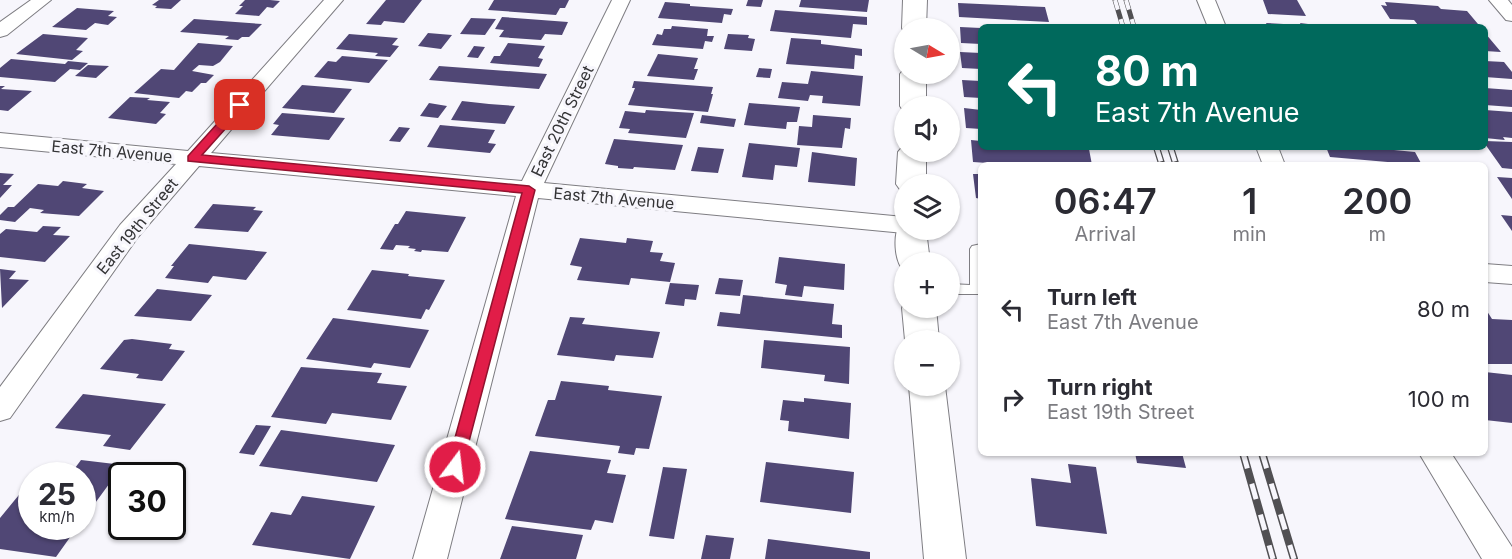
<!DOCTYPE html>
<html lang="en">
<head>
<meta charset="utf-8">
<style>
	body { margin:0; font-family:Inter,sans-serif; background:#f7f7f7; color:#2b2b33; height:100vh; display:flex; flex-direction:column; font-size:22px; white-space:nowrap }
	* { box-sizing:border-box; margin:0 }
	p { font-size:20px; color:#7c7c81 }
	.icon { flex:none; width:33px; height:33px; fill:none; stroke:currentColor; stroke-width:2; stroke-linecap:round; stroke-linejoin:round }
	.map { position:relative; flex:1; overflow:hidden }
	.side { position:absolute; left:978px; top:162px; width:510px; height:294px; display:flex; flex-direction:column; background:#fff; border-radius:9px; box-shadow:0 2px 4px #0004 }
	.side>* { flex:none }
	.guide { position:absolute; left:978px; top:24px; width:510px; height:126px; border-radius:9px; box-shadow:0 2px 4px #0004; background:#00695c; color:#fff; overflow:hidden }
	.needle { width:39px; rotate:100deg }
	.controls { position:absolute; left:894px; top:18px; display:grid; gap:12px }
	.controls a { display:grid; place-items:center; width:66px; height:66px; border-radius:50%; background:#fff; box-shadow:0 2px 4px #0004; font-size:30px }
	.speed { position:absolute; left:18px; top:462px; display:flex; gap:12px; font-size:30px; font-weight:700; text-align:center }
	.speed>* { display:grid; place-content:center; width:78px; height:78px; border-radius:50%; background:#fff; box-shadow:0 2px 4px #0004; line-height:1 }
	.speed small { font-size:15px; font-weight:400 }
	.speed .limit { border:3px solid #111; border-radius:9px; background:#fff; color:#111 }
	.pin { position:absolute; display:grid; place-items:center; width:51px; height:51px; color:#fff; margin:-26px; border-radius:12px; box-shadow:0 3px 9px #0006 }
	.me { position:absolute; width:66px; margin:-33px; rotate:15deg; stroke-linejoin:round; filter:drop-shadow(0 0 4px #0008) }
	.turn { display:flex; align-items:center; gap:21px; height:126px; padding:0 18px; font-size:27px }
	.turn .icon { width:78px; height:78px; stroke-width:2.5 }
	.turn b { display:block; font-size:42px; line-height:51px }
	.eta { display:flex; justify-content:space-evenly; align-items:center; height:102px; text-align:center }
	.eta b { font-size:36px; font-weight:600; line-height:42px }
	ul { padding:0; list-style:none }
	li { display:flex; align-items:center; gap:18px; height:90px; padding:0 18px }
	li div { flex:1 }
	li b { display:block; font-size:22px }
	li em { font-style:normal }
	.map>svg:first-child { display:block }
	.building { fill:#504775 }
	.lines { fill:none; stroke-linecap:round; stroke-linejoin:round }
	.lane-casing { stroke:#7e7d82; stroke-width:2 }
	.street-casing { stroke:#7e7d82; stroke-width:2 }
	.secondary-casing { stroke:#7e7d82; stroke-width:2 }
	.lane { fill:#fff; fill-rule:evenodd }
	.street { fill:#fff; fill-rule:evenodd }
	.secondary { fill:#fff; fill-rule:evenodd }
	.rail-far2-casing { stroke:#515053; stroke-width:5 }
	.rail-far1-casing { stroke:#515053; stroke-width:7 }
	.rail-casing { stroke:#515053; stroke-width:8 }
	.rail-far2 { stroke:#f7f6fc; stroke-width:4; stroke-dasharray:10; stroke-linecap:butt }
	.rail-far1 { stroke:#f7f6fc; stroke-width:4.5; stroke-dasharray:13; stroke-linecap:butt }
	.rail { stroke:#f7f6fc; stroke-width:5; stroke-dasharray:16; stroke-linecap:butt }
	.route { fill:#e11d48; stroke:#92132f; stroke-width:1.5 }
	.labels { text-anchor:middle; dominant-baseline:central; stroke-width:6; stroke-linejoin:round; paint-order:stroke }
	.street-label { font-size:16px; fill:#343436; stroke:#f7f6fc }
</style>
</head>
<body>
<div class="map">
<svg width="1512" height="559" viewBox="0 0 1512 559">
	<rect width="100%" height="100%" fill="#f7f6fc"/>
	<path class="building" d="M159,0H181L171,9L155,8L157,6L152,5Z
		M245,0H270L280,1L273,8L267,7L259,16L235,14L243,6H239Z
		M386,0H422L404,23L384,21L381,25L366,24Z
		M494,0H569L565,8H560L556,15L488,10Z
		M748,0H763L761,7L746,6Z
		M801,0H869L867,12L799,7Z
		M1263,0H1297L1306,16L1268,14Z
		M665,2L690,4V6L733,9L731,15L724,14L722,23L658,18Z
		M1385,2L1438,6L1441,9L1467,11L1478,24H1473L1475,27H1450L1418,25L1414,20L1390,19L1381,5L1387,6Z
		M958,3L1045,7L1049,22L959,17Z
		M77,8L114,11L108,16L117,17L108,25L95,23L86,30L52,27Z
		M775,10L867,17V25L853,24L851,38L770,31Z
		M502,17L568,22L562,35L545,34L541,40L499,37L504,30L495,29Z
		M471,18L496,19L485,35L460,34Z
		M194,19L262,24L249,37H242L238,40L225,39L229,36L180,32Z
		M1266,23L1301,25L1300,23L1332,27H1268Z
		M672,26L708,29L707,36H714L712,42L705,41L703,49L652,45L657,34L662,35L664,29H671Z
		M960,27L981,28V44L961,43Z
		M428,33L452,35L441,49L418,46Z
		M1485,33L1501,52L1485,51Z
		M43,34L88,38L76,50L83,51L72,60L16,54Z
		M349,34L398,38L392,45L399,46L390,57L375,56L378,53L336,49Z
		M728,34L749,35L748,38L755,39L752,51L724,49Z
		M791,38L821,40V44L862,49V56L855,55L854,69L786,64Z
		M198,43L233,46L220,62L213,66L199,65L192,71L214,75L206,83H201L192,92L186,91L179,98L134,93L161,69L174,70Z
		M508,43L545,46L538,58L543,59L539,67L490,63L494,56H500Z
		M474,46L485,47L478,58L467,57Z
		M960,52L981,53V69L962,68Z
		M658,54L698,58L694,69H698L694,80L647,76Z
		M342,56L388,60L369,83L314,77L328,61L336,62Z
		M11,59L65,64L68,61L88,63L80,70L70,69L55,82L0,77V68Z
		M1485,61L1504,62L1512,72V79L1485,77Z
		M88,65L109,66L96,78L75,76Z
		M439,66L547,74L539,89L429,80Z
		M759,68L772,69L770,78L756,77Z
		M811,71L863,76L860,106L822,103L823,96L810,95L808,101L778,98L782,82L808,84Z
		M962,80L981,81V98L964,97Z
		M634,81L713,87L711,94H713L708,112L628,105L635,88H632Z
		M302,85L352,89L334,113L282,108Z
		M0,86H5L1,89L32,91L8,111L0,110Z
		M1485,88L1512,90V107L1485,105Z
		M130,97L150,98L147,100L170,102L160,113L166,114L156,124L108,118Z
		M462,101L489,104L515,106L505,124L451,120Z
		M429,103L447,106L438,118L420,116Z
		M749,103L800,107L797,122H787L786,129L744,125Z
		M964,108L981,110V129L966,128Z
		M646,110L694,113L686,138L628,133L630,129L619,128L625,111L645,113Z
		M1485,110L1512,112V138L1503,137L1505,140L1485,138Z
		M282,113L345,118L329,140L271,135L279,125L273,124Z
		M702,115L736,119L734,127L700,123Z
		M813,115L851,118L850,129L845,128L842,148L797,145L799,126L812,127Z
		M440,125L495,130L488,143L496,144L490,153L427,147Z
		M399,127L410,128L400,142L389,141Z
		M614,139L683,145L675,170L634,167L633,169L618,168V166L605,164Z
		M971,140L981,141V147L1089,149L1092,165H1017L973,162Z
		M1485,141L1512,142V169L1502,168L1485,144Z
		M749,143L800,148L797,167L775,165L773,180L742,177Z
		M698,147L724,149L718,173L691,171Z
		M1326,147H1393L1394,150L1415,152L1422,165L1330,157Z
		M812,152L857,158L855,186L808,182Z
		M0,173L14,174L3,185H12L0,198Z
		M973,174H981V199L976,198Z
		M1497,177L1512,178V199Z
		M63,181L87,184L82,188L104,191L79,216L40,213L44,210L30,208L15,222L0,220V215L8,207H14L38,184L58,186Z
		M213,204L256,207L253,210L263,211L248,232L194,228Z
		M406,211L466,217L448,252L422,250L421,252L414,251L416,249L408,248L410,246L396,245L393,250L380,249L395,224H398Z
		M1501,215L1512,216V231Z
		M43,226L61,227L53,235L70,236L45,262L0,257V234L6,229L37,232Z
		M580,238L626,243L627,238L653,241L650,252L663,253L660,261L675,263L670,282L631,278L629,285L577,280L582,267L570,265Z
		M189,244L267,252L246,280L213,276L208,283L165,278L174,266H171Z
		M779,257L845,264L844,290L804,286L802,297L785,295L787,285L775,283Z
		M0,269L16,271L9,279L29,280L2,308Z
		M372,270L409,274L408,276L445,280L429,310L426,309L421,319L347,310Z
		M719,278L743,280L740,296L715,294Z
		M670,283L699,285L696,300L685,299L684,306L665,304Z
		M157,289L212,295L191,321L134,316Z
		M743,295L834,304L832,324L842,325V338L717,326L720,312L740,314Z
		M1485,308L1492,319L1512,320V364H1485Z
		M570,317L585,318L582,324L660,332L653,358L616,355L614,361L557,355Z
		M333,318L429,330L410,368L374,363L371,368L306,359Z
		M132,339L172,344L169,349L185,351L162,381L136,378L139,374L100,369L124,340Z
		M764,340L850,347L849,384L824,381L825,375L761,368Z
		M301,367L382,373L377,383L407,386L391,420L332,413L326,424L271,417Z
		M1485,372L1512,375V423L1485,420Z
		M561,381L609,386L608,390L662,396L649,449L636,448L634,455L618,453L620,446L535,436L548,400H555Z
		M83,394L166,404L130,450L103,446L111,435L55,428Z
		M804,398L851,403L849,439L788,431L789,421L780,420L783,400L804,402Z
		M256,425L271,426L254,455L239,453Z
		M281,430L395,445L377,482L259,466Z
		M530,451L611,460L607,473L626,475L613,523L595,520L591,530L505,519Z
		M1135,453H1182L1186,468L1137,463Z
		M81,460L123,465L82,521V476H69Z
		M766,462L854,472L851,513L760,502Z
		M1068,464L1096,467L1107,534L1036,526L1031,478L1071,483Z
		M663,467L687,469L674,539L649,536Z
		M32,479V526H78L56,557L0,549V518Z
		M302,496L375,506L350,559L252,545L271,512L291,515Z
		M512,526L583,535L576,559H500Z
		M706,535L734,538L730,559H701Z
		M768,539L870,552V559H765Z"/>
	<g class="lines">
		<defs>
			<path id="lane" d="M981,244V294H950V284L970,285V249L972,246Z"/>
			<path id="street" d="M31,0H51L7,35L0,37V22Z
				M324,0H343L211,153L522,181L612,0H630L544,183L904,217V230H913L904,233L538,198L447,559H413L516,196L199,166L138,237L10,418L0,421V387L120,225L176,164L0,147V133L188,151Z
				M1197,0H1215L1226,27H1208Z
				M1489,0H1508L1512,5V21L1506,20Z
				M1256,147H1278L1285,165H1263Z
				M1485,264L1512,266V284L1485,282Z
				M1419,453H1451L1512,547V559H1482Z"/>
			<path id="secondary" d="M903,0H927L926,28H904V32L902,28Z
				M904,69V74H926V106H904V112L900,106V74Z
				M904,145V152H926V184H904V192L901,191L896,184L898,152Z
				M904,221V230H926L930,262H904V271C894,261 893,235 900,222Z
				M904,303V308H936L939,340H905L902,308Z
				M909,386H945L966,559H924Z"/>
		</defs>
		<use href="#lane" class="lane-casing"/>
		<use href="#street" class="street-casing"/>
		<use href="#secondary" class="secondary-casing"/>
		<use href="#lane" class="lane"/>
		<use href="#street" class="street"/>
		<use href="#secondary" class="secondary"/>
		<defs>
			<path id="rail-far2" d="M1115,0L1123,27
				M1126,0L1134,27
				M1156,147L1157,150
				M1170,147L1171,150"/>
			<path id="rail-far1" d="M1157,149L1162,165
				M1171,149L1176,165"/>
			<path id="rail" d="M1243,453L1273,559
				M1262,453L1294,559"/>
		</defs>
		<use href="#rail-far2" class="rail-far2-casing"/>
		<use href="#rail-far1" class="rail-far1-casing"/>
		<use href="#rail" class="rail-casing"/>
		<use href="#rail-far2" class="rail-far2"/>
		<use href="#rail-far1" class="rail-far1"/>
		<use href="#rail" class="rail"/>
	</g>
	<path class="route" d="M240,102L244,103V108L202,155L529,186L535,190L461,472L455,474L449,472L447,467L522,193L188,161V156L236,103Z"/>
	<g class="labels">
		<g class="street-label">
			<text transform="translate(562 121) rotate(-64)">East 20th Street</text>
			<text transform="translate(112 151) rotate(5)">East 7th Avenue</text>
			<text transform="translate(614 198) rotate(5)">East 7th Avenue</text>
			<text transform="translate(137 226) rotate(-51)">East 19th Street</text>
		</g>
	</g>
</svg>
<div class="controls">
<a><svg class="needle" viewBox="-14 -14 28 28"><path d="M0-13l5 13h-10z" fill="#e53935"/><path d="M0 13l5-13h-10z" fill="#7c7c81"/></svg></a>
<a><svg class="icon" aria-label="sound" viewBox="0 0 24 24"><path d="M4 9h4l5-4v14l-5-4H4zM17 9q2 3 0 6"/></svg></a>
<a><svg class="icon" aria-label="layers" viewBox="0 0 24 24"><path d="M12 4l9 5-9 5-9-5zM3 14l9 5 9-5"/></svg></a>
<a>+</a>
<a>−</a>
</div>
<div class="speed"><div>25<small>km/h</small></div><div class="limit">30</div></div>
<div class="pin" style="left:240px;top:105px;background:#d93025"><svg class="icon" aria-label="arrive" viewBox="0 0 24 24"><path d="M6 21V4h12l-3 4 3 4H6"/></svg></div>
<svg class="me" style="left:455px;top:467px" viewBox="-20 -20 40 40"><circle r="17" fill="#e11d48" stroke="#fff" stroke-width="3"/><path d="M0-11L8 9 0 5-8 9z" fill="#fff"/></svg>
<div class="guide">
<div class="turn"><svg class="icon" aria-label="left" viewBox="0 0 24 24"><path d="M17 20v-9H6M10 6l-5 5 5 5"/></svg><div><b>80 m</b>East 7th Avenue</div></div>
</div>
<section class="side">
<div class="eta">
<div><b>06:47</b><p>Arrival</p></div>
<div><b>1</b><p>min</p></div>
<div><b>200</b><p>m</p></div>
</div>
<ul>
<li><svg class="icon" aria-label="left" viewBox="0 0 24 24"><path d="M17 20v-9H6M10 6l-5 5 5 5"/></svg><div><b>Turn left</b><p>East 7th Avenue</p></div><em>80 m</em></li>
<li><svg class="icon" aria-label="right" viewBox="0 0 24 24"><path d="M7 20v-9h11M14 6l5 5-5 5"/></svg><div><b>Turn right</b><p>East 19th Street</p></div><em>100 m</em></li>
</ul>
</section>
</div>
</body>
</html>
